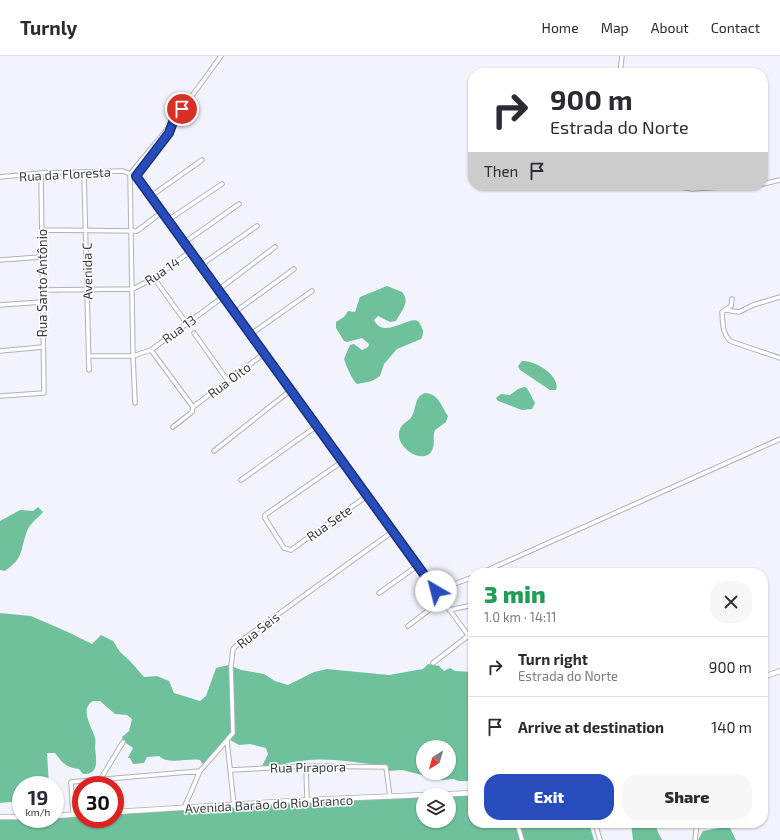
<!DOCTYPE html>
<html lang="en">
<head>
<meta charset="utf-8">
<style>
	body { margin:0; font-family:"Exo 2",sans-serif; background:#f7f7f7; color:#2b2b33; height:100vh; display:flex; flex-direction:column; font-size:15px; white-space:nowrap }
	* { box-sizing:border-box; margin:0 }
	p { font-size:13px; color:#7c7c81 }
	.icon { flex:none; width:22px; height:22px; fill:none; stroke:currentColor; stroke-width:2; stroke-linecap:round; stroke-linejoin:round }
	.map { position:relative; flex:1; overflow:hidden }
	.sheet { position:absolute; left:468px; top:512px; width:300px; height:260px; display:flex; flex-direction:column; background:#fff; border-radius:16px; box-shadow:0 1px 3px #0004 }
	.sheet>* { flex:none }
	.guide { position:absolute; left:468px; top:12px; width:300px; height:122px; border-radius:16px; box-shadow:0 1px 3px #0004; background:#fff; color:#2b2b33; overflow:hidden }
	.needle { width:26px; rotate:217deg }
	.tools { position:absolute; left:416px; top:684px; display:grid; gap:8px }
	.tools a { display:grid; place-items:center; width:40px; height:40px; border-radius:50%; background:#fff; box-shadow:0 1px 3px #0004; font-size:20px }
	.speed { position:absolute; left:12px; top:720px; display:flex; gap:8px; font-size:20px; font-weight:700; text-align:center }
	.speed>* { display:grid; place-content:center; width:52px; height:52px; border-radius:50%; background:#fff; box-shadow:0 1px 3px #0004; line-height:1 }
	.speed small { font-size:10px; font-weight:400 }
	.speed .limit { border:6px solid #d22; background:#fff; color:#111 }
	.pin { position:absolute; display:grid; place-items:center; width:34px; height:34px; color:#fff; margin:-17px; border:2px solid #fff; border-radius:50%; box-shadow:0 1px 4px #0007 }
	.me { position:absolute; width:44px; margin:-22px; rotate:323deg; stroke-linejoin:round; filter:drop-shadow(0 0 3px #0008) }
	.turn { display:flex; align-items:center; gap:14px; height:84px; padding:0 16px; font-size:18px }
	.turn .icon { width:52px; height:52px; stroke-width:2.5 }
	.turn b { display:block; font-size:28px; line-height:34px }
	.then { display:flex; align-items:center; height:38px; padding:0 16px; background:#0003; gap:8px; font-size:15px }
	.round { display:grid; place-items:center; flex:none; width:42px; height:42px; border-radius:16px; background:#f7f7f7 }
	.summary { display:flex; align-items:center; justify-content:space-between; height:68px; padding:0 16px }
	h1 { font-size:24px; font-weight:800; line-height:30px; color:#1e9e55 }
	.cta { display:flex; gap:8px; margin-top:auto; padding:8px 16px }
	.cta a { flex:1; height:46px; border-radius:16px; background:#274cbb; color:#fff; font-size:16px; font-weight:800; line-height:46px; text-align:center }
	.cta a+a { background:#f7f7f7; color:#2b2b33 }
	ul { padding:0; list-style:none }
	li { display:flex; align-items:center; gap:12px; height:60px; padding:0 16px; border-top:1px solid #e1e1e2 }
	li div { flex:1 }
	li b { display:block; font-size:15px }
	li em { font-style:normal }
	header { display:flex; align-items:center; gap:24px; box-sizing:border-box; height:56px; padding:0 20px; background:#fff; border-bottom:1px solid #e1e1e2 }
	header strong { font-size:19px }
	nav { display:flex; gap:22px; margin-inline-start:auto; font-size:14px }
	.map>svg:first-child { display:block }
	.forest { fill:#6fc19b; fill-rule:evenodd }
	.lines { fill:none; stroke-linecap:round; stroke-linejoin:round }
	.street-casing { stroke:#b0b1b9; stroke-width:5.5 }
	.secondary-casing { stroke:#b0b1b9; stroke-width:6 }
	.street { stroke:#fff; stroke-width:3.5 }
	.secondary { stroke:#fff; stroke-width:4.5 }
	.route-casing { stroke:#19317a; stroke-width:10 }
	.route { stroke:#274cbb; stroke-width:7 }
	.labels { text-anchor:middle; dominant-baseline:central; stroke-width:3; stroke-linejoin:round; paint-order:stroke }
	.street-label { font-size:13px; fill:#38393c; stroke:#fff }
</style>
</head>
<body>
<header>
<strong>Turnly</strong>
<nav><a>Home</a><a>Map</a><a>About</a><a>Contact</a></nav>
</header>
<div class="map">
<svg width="780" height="784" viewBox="0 0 780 784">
	<rect width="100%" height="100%" fill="#f2f3fc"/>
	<path class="forest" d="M387,230L402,236C411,246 401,255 396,265L390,266L378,260L374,264C384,285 411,257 419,266C420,268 421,270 422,272C424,275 423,280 421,283L397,293L384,308L380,320L372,325L357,328C352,324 346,309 344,303L350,289L354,288L362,294L368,291L369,288L362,282L347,286L344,285L336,272V266L344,261L348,255L355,256L360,241Z
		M522,305C535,304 561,320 556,334H550L520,314L518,310Z
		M524,331L527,332L535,347L532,353L522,354L498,345L496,342L501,338L510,339L518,333Z
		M425,337C439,338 441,350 448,360L446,366L435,374C432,381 436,389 431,396C422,408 397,392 399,377C401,366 408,367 412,360C417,351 414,341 425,337Z
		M38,451L43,456C37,463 31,466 27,475C20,494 24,502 5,515L0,514V465L20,454L33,455Z
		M0,557L31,560L70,577L92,588L101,579L113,585L120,596L130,605L144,621L157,620L169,625L174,637L200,645L206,640L216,612L229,609L241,614L264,618L275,625L288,629L314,616L327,613L389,619L423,613L428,608L439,610L444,615L450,612L455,615L473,616V725H458L454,723L442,724L402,714L388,715L387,709C369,709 352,705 334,704C312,702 287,705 267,714L261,712L268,698L266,692L250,688L239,689L227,682L203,709L200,704C188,702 168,709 159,700L147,701L144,707L133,708L130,702H128L133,692L123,685L122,681L129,675L132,663L127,659L115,658L100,645H93C79,653 92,671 95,682C96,686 95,688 95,692C96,702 100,719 83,718L79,713C66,711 63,708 55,697H47L49,729H21V745L0,747ZM423,691H449V717H423Z
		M473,738V767H589L594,784H0V762L55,763V761L81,760V763H115V758L423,740V765H449V739Z
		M631,767H657V774L662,784H633Z
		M729,770L736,784H698L703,775Z"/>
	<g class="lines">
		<defs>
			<path id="street" d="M620,17L622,0
				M84,117L89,314
				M130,118L133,300L135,347
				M130,118L173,66L221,0
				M135,120L169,77L173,67
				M0,121L41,117L123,115L135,120L473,586
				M763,128L780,124
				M667,129L692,133L754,129
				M151,140L202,104
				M168,164L222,128
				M42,174L137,175L162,156
				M185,186L239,148
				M0,204L41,201
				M201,209L257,170
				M154,222L187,268
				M42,234L133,233L154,222L191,195
				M218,234L275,191
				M732,243L731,250L722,256C723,269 722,276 730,285L780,302
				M0,249L42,246
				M725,254L739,256L753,249L780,241
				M235,256L294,213
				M194,277L228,325
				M251,278L312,235
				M151,294L193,351
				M0,295L43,291
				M89,300H133L151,294L223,241
				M0,340L44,337L41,117
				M193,351L265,297
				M173,371L192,356L193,351
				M214,395L291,334
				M343,405L265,459V462L284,492L291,494L367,440
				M241,424L317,370
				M481,517L780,383
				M436,535L473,521
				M379,537L417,510
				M449,554L473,549
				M408,570L442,544
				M433,607L468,580
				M227,685L234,750
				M306,710L307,744
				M230,714L306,710L386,711L390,741
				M100,724L123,686
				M472,749H473
				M184,752L200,715L233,677L231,611L233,593L241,585L392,476
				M73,759L71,726L200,715
				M517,767L522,784
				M595,767L600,784
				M695,784L697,767"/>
			<path id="secondary" d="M763,621L780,615
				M430,739L473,737
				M115,756L307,744L423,739
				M55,760L81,758
				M0,761H21"/>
		</defs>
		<use href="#street" class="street-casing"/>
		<use href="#secondary" class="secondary-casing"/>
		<use href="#street" class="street"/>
		<use href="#secondary" class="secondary"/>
	</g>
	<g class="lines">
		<defs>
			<path id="route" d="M182,53L173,66L169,77L136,120L436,535"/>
		</defs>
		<use href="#route" class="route-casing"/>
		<use href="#route" class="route"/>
	</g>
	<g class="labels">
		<g class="street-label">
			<text transform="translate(65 118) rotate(-3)">Rua da Floresta</text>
			<text transform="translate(87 215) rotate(-91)">Avenida C</text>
			<text transform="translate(162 215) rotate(-34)">Rua 14</text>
			<text transform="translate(42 227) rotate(-90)">Rua Santo Antônio</text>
			<text transform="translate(179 273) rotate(-36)">Rua 13</text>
			<text transform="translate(229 324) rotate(-37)">Rua Oito</text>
			<text transform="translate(329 467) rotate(-35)">Rua Sete</text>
			<text transform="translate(258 574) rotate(-38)">Rua Seis</text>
			<text transform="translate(308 711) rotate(-1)">Rua Pirapora</text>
			<text transform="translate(269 748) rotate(-3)">Avenida Barão do Rio Branco</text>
		</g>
	</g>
</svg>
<div class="tools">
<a><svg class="needle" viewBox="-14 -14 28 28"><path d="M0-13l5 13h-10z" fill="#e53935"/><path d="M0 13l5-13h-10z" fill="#7c7c81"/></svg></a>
<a><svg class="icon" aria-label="layers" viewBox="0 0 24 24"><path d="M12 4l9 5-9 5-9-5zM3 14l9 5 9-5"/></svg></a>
</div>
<div class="speed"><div>19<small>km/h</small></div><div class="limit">30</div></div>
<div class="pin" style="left:182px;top:53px;background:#d93025"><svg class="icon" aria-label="arrive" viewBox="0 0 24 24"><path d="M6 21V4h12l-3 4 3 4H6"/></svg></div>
<svg class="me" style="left:436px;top:535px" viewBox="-20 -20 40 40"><circle r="19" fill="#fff"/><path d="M0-13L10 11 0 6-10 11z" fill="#274cbb"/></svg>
<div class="guide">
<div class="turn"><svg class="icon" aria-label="right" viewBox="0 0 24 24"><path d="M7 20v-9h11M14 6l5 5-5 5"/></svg><div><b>900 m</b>Estrada do Norte</div></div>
<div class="then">Then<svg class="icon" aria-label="arrive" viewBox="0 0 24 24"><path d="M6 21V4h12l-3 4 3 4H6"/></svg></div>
</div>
<section class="sheet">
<div class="summary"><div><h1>3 min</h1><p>1.0 km · 14:11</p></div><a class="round"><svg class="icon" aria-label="close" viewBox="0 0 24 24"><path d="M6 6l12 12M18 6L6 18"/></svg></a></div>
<ul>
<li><svg class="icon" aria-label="right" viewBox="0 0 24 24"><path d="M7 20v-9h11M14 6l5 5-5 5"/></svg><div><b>Turn right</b><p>Estrada do Norte</p></div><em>900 m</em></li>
<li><svg class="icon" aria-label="arrive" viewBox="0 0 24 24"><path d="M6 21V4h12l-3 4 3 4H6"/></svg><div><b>Arrive at destination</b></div><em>140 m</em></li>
</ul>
<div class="cta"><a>Exit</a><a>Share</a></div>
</section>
</div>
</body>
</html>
